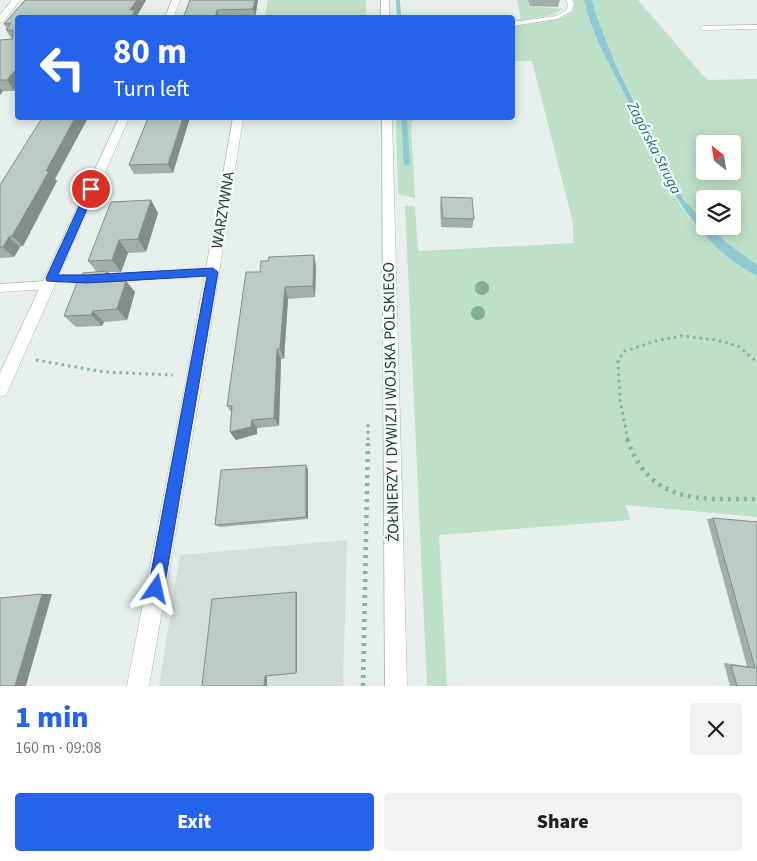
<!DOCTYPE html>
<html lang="en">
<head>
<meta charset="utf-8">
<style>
	body { margin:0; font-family:"Source Sans 3",sans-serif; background:#f2f2f2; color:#202124; height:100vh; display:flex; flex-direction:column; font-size:19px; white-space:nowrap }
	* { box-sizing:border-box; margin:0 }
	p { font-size:16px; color:#757577 }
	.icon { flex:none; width:28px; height:28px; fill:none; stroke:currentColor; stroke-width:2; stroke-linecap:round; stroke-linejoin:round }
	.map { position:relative; height:686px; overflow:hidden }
	.drawer { display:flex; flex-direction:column; background:#fff; flex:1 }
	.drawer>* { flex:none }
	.guide { position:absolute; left:15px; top:15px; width:500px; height:105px; border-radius:5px; box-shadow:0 2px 12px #0003; background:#2563eb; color:#fff; overflow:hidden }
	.needle { width:32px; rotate:330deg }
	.fabs { position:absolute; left:696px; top:135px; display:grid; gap:10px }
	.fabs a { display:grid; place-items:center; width:45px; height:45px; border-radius:5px; background:#fff; box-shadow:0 2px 12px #0003; font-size:25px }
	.pin { position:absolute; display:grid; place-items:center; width:42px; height:42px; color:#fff; margin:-21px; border:2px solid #fff; border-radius:50%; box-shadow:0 1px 5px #0007 }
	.me { position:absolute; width:55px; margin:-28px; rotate:11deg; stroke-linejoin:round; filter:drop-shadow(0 0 4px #0008) }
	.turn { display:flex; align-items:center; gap:18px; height:105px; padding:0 15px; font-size:22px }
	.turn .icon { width:65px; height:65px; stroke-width:2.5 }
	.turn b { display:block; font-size:35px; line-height:42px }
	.round { display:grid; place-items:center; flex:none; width:52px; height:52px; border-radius:5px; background:#f2f2f2 }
	.headline { display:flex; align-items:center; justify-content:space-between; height:85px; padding:0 15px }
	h1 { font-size:30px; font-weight:800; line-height:38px; color:#2563eb }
	.button { display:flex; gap:10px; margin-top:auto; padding:10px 15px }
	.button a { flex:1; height:58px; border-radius:5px; background:#2563eb; color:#fff; font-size:20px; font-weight:800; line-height:58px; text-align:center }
	.button a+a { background:#f2f2f2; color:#202124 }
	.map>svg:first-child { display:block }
	.built { fill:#d4dfda }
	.green { fill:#bfe0c8; fill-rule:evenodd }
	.water { fill:#8ec9d4 }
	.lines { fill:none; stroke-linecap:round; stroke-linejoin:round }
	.stream { fill:#8ec9d4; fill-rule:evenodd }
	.service-casing { stroke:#a8b8b2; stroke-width:1 }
	.minor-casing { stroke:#a8b8b2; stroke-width:1 }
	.tertiary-casing { stroke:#a8b8b2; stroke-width:1 }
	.path-far1 { stroke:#86b3a5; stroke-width:3; stroke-dasharray:2.5 4; stroke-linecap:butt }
	.path { stroke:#86b3a5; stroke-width:4.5; stroke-dasharray:3 5; stroke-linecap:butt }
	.service { fill:#fff; fill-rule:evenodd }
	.minor { fill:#fff; fill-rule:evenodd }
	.tertiary { fill:#fff; fill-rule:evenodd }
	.tree { fill:#80af93 }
	.wall { fill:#a1aea9 }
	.shaded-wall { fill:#838d89 }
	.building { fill:#bbcac4; stroke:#838d89 }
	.route { fill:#2563eb; stroke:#184099 }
	.labels { text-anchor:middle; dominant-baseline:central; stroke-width:4.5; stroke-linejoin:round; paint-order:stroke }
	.far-water-label { font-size:15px; font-style:italic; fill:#1c6f80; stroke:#f7fbf9 }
	.street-label { font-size:16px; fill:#24423a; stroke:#f7fbf9 }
</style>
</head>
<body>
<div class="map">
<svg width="757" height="686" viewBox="0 0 757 686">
	<rect width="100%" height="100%" fill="#e6efeb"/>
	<path class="built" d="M347,540L343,686H159L180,555Z"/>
	<path class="green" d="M268,0H366V17H265Z
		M517,0H528L530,6L563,9L552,15L513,23L512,19H521Z
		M571,0H584C590,32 608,59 621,87C644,136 664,190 700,231C716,249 737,262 757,276V517L626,505L630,520L439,535L447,686H427L405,206H415L418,251L574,243L572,219L532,61H513L512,26L565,16C572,12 573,8 571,0Z
		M592,0H638L707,80L757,79V265L727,243L708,226H732V199H705V223C677,198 664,159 647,125C627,85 602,45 592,0ZM705,144H732V171H705Z
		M396,118H414L415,120L411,123L415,198L402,195L398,193Z"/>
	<path class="water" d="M584,0H592C598,25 609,46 618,70L684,200L705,223V226H708L727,243L757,265V276C685,239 656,160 623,91C608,61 591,33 584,0Z"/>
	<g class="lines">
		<path class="stream" d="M396,0H400L401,18H397Z
			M401,118H407L410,164L407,166L404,164Z"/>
		<defs>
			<path id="service" d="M566,0H572L574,4L572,11L557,19L512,26V22L556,16L567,10L568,4Z
				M213,269L217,272L213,275L87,283L51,282L46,278L51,274L87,275Z
				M48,281L53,285L48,289L0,292V284Z"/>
			<path id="minor" d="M12,0H20L3,22H0V15Z
				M172,0H180L173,18H165Z
				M757,25V29L703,30L699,28L703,26Z
				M119,118H129L6,395L0,397V373Z
				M233,118H243L203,375L149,686H127L187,375Z"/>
			<path id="tertiary" d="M381,0H389V18H381Z
				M382,118H392L407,686H385Z"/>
		</defs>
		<use href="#service" class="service-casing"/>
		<use href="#minor" class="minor-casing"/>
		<use href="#tertiary" class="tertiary-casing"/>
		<path class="path-far1" d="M36,360L104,372L173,375
			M368,440V422
			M628,440L620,400L618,360L625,351L656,341L682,336L716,340L738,346L757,362"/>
		<path class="path" d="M627,439C651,505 698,499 757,499
			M363,686L368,439"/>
		<use href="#service" class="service"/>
		<use href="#minor" class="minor"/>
		<use href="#tertiary" class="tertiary"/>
	</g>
	<g class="tree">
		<circle cx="482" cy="288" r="7"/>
		<circle cx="478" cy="313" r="7"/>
	</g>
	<path class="wall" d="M25,0H146L137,16L138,18H18V87L15,91H3L0,95V40L12,39L6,30L7,28L4,24Z
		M258,0L255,18H183Z
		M528,0H560L558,7L530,6Z
		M148,118L173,173L134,174L129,165Z
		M55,179L57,181L23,246L20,247L14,257L0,258V185Z
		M441,197L474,219L472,228L441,227L440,206Z
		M158,213L146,252L128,253L121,272H108L116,281H126L135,292L127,320L104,322L102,326L76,327L64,316L80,280L97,272L88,261Z
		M314,255L316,267L315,297L288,299L284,359H281L279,426L257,428V434L236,440L230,432L231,412L227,406L260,272Z
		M308,469V519L220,527L215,525Z
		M713,518L757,522V686H730L724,663L747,666L707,519Z"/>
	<path class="shaded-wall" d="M137,0H146L137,16L138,18H131L130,10Z
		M255,0H258L255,18L253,9Z
		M217,10L219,18H215Z
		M18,67V87L15,91L7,80Z
		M0,88L3,91L0,95Z
		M75,118H88L55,179L57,181L23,246L12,236L46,171Z
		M183,118H190L173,173L168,164Z
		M151,200L158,213L146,252L138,239Z
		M9,237L20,247L14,257L3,247Z
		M119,240L128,253L121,272L112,260Z
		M314,255L316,267L315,297L313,286Z
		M107,271L117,283L103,282Z
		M126,281L135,292L127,320L117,309Z
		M285,287L288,299L284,359L280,349Z
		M93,311L104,322L102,326L91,315Z
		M277,349L281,359L279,426L274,418Z
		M252,420L257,428V434L236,440L230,432Z
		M306,465L308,469V519L306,517Z
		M296,592H297V672L296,673Z
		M42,594H52L26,686H15Z
		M267,674V686H264L265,676Z"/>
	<path class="building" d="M25,0H137L130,10H135L131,18H18V67L7,80H0V40L13,39V30H6L11,23L4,24Z
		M190,0H255L253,9L217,10L215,18H183Z
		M42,118H75L46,171H49L38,191L12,236L9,237L3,247H0V185Z
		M148,118H183L168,164L129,165Z
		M441,197L472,198L474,219L443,218Z
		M151,200L138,239L119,240L112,260L88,261L111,202Z
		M314,255L313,286L285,287L280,349H277L274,418L252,420L251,427L230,432L232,406H227L246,272H260L261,261H268L269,257Z
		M107,271L103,282L126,281L117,309L93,311L91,315L64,316L78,280H80L83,273Z
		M306,465V517L215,525L221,470Z
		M713,518L757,522V686H737L731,665L755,668Z
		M296,592V673L265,676L264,686H202L212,599Z
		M42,594L15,686H0V598Z"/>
	<path class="route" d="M91,186L96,189L58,275H87L213,268L218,272L164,589L161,594L156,596L151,594L148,589L207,276L87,283L47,281L46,278L87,189Z"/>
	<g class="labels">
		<g class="far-water-label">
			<text transform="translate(654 148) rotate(63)">Zagórska Struga</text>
		</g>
		<g class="street-label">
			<text transform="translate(223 210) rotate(-81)">WARZYWNA</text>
			<text transform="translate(391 402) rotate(-91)">ŻOŁNIERZY I DYWIZJI WOJSKA POLSKIEGO</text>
		</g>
	</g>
</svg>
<div class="fabs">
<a><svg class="needle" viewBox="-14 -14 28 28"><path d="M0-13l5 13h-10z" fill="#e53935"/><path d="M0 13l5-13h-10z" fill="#757577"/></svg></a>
<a><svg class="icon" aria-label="layers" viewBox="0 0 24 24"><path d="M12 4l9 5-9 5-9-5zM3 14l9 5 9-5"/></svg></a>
</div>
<div class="pin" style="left:91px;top:189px;background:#d93025"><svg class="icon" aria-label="arrive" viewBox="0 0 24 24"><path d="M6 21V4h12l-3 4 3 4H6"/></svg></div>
<svg class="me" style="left:156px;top:589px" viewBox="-20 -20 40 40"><path d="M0-17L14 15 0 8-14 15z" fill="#2563eb" stroke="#fff" stroke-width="4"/></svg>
<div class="guide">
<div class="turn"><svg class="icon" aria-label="left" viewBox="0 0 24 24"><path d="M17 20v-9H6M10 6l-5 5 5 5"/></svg><div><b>80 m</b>Turn left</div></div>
</div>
</div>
<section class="drawer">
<div class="headline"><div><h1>1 min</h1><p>160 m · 09:08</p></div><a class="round"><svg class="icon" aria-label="close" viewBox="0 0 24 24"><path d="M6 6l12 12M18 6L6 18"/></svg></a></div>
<div class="button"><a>Exit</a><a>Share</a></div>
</section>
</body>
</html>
